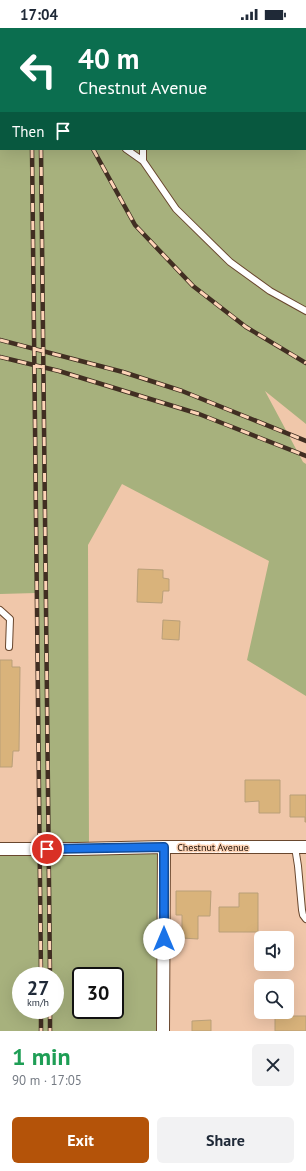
<!DOCTYPE html>
<html lang="en">
<head>
<meta charset="utf-8">
<style>
	body { margin:0; font-family:"PT Sans",sans-serif; background:#f2f2f3; color:#1f2937; height:100vh; display:flex; flex-direction:column; font-size:15px; white-space:nowrap }
	* { box-sizing:border-box; margin:0 }
	p { font-size:13px; color:#747a83 }
	.icon { flex:none; width:22px; height:22px; fill:none; stroke:currentColor; stroke-width:2; stroke-linecap:round; stroke-linejoin:round }
	.map { position:relative; height:1003px; overflow:hidden }
	.drawer { display:flex; flex-direction:column; background:#fff; flex:1 }
	.drawer>* { flex:none }
	.guide { position:absolute; left:0px; top:0px; width:306px; height:122px; box-shadow:0 4px 16px #0002; background:#0b6e4f; color:#fff; overflow:hidden }
	.tools { position:absolute; left:254px; top:903px; display:grid; gap:8px }
	.tools a { display:grid; place-items:center; width:40px; height:40px; border-radius:6px; background:#fff; box-shadow:0 4px 16px #0002; font-size:20px }
	.speed { position:absolute; left:12px; top:939px; display:flex; gap:8px; font-size:20px; font-weight:700; text-align:center }
	.speed>* { display:grid; place-content:center; width:52px; height:52px; border-radius:50%; background:#fff; box-shadow:0 4px 16px #0002; line-height:1 }
	.speed small { font-size:10px; font-weight:400 }
	.speed .limit { border:2px solid #111; border-radius:6px; background:#fff; color:#111 }
	.pin { position:absolute; display:grid; place-items:center; width:34px; height:34px; color:#fff; margin:-17px; border:2px solid #fff; border-radius:50%; box-shadow:0 1px 4px #0007 }
	.me { position:absolute; width:44px; margin:-22px; rotate:0deg; stroke-linejoin:round; filter:drop-shadow(0 0 3px #0008) }
	.turn { display:flex; align-items:center; gap:14px; height:84px; padding:0 12px; font-size:18px }
	.turn .icon { width:52px; height:52px; stroke-width:2.5 }
	.turn b { display:block; font-size:28px; line-height:34px }
	.then { display:flex; align-items:center; height:38px; padding:0 12px; background:#0003; gap:8px; font-size:15px }
	.round { display:grid; place-items:center; flex:none; width:42px; height:42px; border-radius:6px; background:#f2f2f3 }
	.head { display:flex; align-items:center; justify-content:space-between; height:68px; padding:0 12px }
	h1 { font-size:24px; font-weight:600; line-height:30px; color:#1e9e55 }
	.action { display:flex; gap:8px; margin-top:auto; padding:8px 12px }
	.action a { flex:1; height:46px; border-radius:6px; background:#b45309; color:#fff; font-size:16px; font-weight:600; line-height:46px; text-align:center }
	.action a+a { background:#f2f2f3; color:#1f2937 }
	.status { display:flex; justify-content:space-between; align-items:center; height:28px; padding:0 20px; background:#fff; direction:ltr }
	.status svg { height:11px; fill:currentColor }
	.map>svg:first-child { display:block }
	.green { fill:#a7b17d; fill-rule:evenodd }
	.building { fill:#d9b37b; stroke:#b99f79 }
	.lines { fill:none; stroke-linecap:round; stroke-linejoin:round }
	.service-casing { stroke:#69472e; stroke-width:8 }
	.minor-casing { stroke:#69472e; stroke-width:14 }
	.service { stroke:#fff; stroke-width:6 }
	.minor { stroke:#fff; stroke-width:12 }
	.rail-casing { stroke:#412e22; stroke-width:4.5 }
	.rail { stroke:#fdd4b7; stroke-width:3; stroke-dasharray:9; stroke-linecap:butt }
	.minor-bridge-casing { stroke:#69472e; stroke-width:14; stroke-linecap:butt }
	.minor-bridge { stroke:#fff; stroke-width:12 }
	.route-casing { stroke:#114b97; stroke-width:10 }
	.route { stroke:#1a73e8; stroke-width:7 }
	.labels { text-anchor:middle; dominant-baseline:central; stroke-width:3; stroke-linejoin:round; paint-order:stroke }
	.street-label { font-size:10px; fill:#1b0d04; stroke:#fdd4b7 }
</style>
</head>
<body>
<div class="status"><b>17:04</b><svg viewBox="0 0 49 12"><path d="M0 12V9h3v3zM5 12V6h3v6zM10 12V3h3v9zM15 12V0h3v12zM26 1h20v11H26zM47 4h2v5h-2z"/></svg></div>
<div class="map">
<svg width="306" height="1003" viewBox="0 0 306 1003">
	<rect width="100%" height="100%" fill="#f0c7aa"/>
	<path class="green" d="M0,0H306V396L265,363L303,434L306,436V668L247,632L269,533L122,456L88,517L89,821L164,819L163,1003H0V821L39,820L36,565L0,566ZM1,1H305V121H1ZM21,948H55V982H21ZM81,948H115V982H81Z"/>
	<path class="building" d="M138,541L163,542V550L169,551V563H163L162,575L137,574Z
		M163,592L180,593L179,612L162,611Z
		M0,632H12V639H20L19,723H13L12,739H0Z
		M245,752H280V785H259V773L245,774Z
		M290,767H306V794H305V789H290Z
		M176,863H211L210,888H198V911L182,910V887H176Z
		M239,865H258V904H219V879H239Z
		M275,988H306V1003H275Z
		M211,992V1003H192V993Z"/>
	<g class="lines">
		<defs>
			<path id="service" d="M126,121L143,133L176,181L230,234L270,263L306,283
				M143,121V133
				M0,582L10,591L9,619
				M295,819L298,838L302,882L303,887L306,891"/>
			<path id="minor" d="M0,821H17
				M77,821L164,819H306
				M163,1003L164,819"/>
		</defs>
		<use href="#service" class="service-casing"/>
		<use href="#minor" class="minor-casing"/>
		<use href="#service" class="service"/>
		<use href="#minor" class="minor"/>
		<defs>
			<path id="rail" d="M31,0V1
				M40,0V1
				M57,0L58,1
				M32,121L41,948
				M41,121L50,948
				M93,121L135,197L193,258L246,299L306,335
				M0,312L123,344L182,363L306,413
				M0,329L59,343L199,386L306,428
				M41,982V1003
				M50,982V1003"/>
		</defs>
		<use href="#rail" class="rail-casing"/>
		<use href="#rail" class="rail"/>
		<defs>
			<path id="minor-bridge" d="M17,821H77"/>
		</defs>
		<use href="#minor-bridge" class="minor-bridge-casing"/>
		<use href="#minor-bridge" class="minor-bridge"/>
	</g>
	<g class="lines">
		<defs>
			<path id="route" d="M47,821L164,819V911"/>
		</defs>
		<use href="#route" class="route-casing"/>
		<use href="#route" class="route"/>
	</g>
	<g class="labels">
		<g class="street-label">
			<text x="213" y="819">Chestnut Avenue</text>
		</g>
	</g>
</svg>
<div class="tools">
<a><svg class="icon" aria-label="sound" viewBox="0 0 24 24"><path d="M4 9h4l5-4v14l-5-4H4zM17 9q2 3 0 6"/></svg></a>
<a><svg class="icon" aria-label="search" viewBox="0 0 24 24"><circle cx="10" cy="10" r="6"/><path d="M15 15l6 6"/></svg></a>
</div>
<div class="speed"><div>27<small>km/h</small></div><div class="limit">30</div></div>
<div class="pin" style="left:47px;top:821px;background:#d93025"><svg class="icon" aria-label="arrive" viewBox="0 0 24 24"><path d="M6 21V4h12l-3 4 3 4H6"/></svg></div>
<svg class="me" style="left:164px;top:911px" viewBox="-20 -20 40 40"><circle r="19" fill="#fff"/><path d="M0-13L10 11 0 6-10 11z" fill="#1a73e8"/></svg>
<div class="guide">
<div class="turn"><svg class="icon" aria-label="left" viewBox="0 0 24 24"><path d="M17 20v-9H6M10 6l-5 5 5 5"/></svg><div><b>40 m</b>Chestnut Avenue</div></div>
<div class="then">Then<svg class="icon" aria-label="arrive" viewBox="0 0 24 24"><path d="M6 21V4h12l-3 4 3 4H6"/></svg></div>
</div>
</div>
<section class="drawer">
<div class="head"><div><h1>1 min</h1><p>90 m · 17:05</p></div><a class="round"><svg class="icon" aria-label="close" viewBox="0 0 24 24"><path d="M6 6l12 12M18 6L6 18"/></svg></a></div>
<div class="action"><a>Exit</a><a>Share</a></div>
</section>
</body>
</html>
